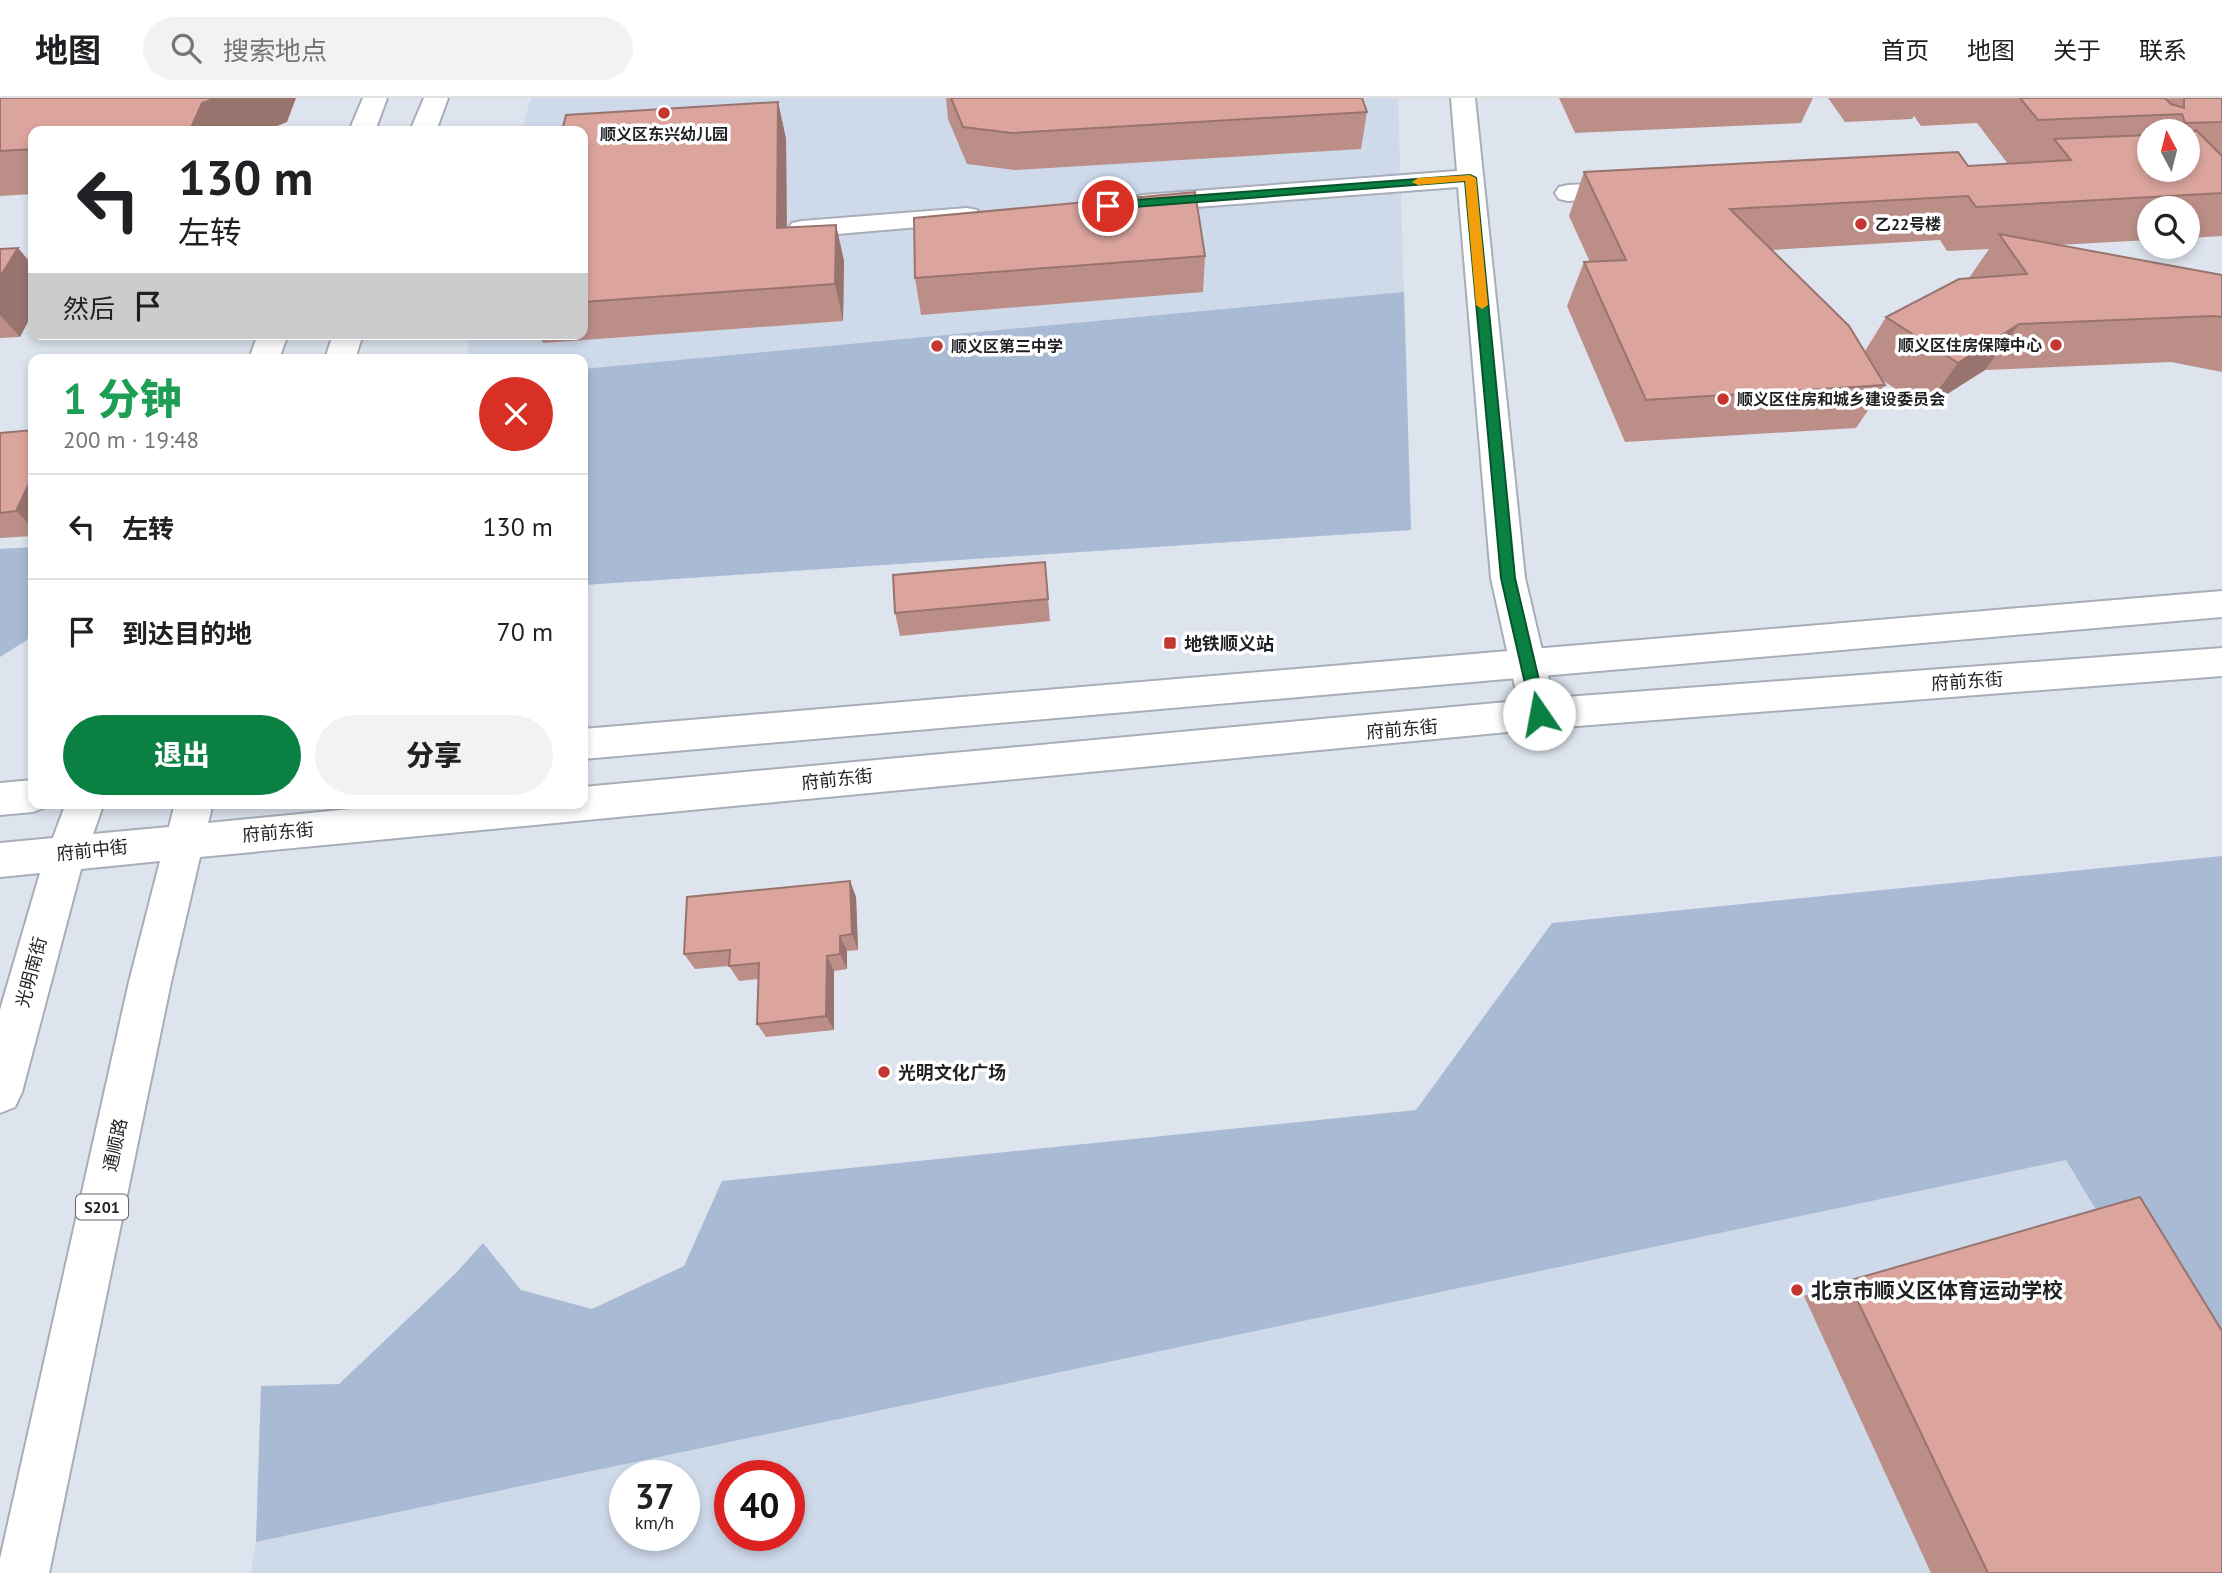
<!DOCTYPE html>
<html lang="zh">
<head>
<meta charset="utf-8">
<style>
	body { margin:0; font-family:"PT Sans","Noto Sans SC",sans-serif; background:#f2f2f2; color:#202124; height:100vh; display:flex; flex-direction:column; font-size:26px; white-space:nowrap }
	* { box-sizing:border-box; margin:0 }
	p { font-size:23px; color:#757577 }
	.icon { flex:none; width:38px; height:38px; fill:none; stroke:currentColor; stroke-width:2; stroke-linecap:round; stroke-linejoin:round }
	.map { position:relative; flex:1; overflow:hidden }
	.sheet { position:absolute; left:28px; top:256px; width:560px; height:455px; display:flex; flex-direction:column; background:#fff; border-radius:14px; box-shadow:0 4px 10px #0003 }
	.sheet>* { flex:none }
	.guide { position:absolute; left:28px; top:28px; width:560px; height:214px; border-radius:14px; box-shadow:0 4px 10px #0003; background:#fff; color:#202124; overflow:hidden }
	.needle { width:46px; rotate:353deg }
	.fabs { position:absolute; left:2137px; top:21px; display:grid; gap:14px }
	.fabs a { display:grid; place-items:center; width:63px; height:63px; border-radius:50%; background:#fff; box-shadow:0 4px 10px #0003; font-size:35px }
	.speed { position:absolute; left:609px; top:1362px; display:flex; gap:14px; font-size:35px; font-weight:700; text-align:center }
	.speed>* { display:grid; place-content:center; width:91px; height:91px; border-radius:50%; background:#fff; box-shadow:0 4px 10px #0003; line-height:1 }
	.speed small { font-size:18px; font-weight:400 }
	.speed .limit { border:10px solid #d22; background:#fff; color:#111 }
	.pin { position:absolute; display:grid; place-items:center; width:60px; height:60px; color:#fff; margin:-30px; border:4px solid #fff; border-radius:50%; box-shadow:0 2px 7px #0007 }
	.me { position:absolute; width:77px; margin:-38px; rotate:348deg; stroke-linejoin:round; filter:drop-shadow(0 0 5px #0008) }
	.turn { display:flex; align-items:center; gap:24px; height:147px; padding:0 35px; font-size:32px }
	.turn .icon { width:91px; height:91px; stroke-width:2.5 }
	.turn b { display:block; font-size:49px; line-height:60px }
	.then { display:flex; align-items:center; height:66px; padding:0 35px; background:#0003; gap:14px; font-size:26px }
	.round { display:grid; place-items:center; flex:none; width:74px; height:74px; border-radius:37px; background:#f2f2f2 }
	.headline { display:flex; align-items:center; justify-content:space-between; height:119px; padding:0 35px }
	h1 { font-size:42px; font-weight:800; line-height:52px; color:#1e9e55 }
	.button { display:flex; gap:14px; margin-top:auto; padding:14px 35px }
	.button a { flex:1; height:80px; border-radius:42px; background:#0b8043; color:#fff; font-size:28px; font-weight:800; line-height:80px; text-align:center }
	.button a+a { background:#f2f2f2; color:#202124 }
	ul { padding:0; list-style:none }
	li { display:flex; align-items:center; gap:21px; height:105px; padding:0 35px; border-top:2px solid #e0e0e0 }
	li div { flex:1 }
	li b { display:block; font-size:26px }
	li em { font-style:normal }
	header { display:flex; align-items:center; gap:42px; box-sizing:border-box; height:98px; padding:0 35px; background:#fff; border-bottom:2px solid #e0e0e0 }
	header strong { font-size:33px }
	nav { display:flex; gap:38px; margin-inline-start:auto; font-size:24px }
	.search { width:490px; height:63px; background:#f2f2f2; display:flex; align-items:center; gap:18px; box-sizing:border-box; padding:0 24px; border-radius:38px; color:#757577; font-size:26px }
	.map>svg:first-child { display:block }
	.built { fill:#ced9ea; fill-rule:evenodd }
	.green { fill:#a8bad4 }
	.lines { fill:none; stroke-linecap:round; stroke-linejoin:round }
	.minor-casing { stroke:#a8aeb8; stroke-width:4 }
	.major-casing { stroke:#a8aeb8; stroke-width:4 }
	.minor { fill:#fff; fill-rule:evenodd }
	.major { fill:#fff; fill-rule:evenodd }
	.wall { fill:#bc8e88; fill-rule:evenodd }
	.shaded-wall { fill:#99746f }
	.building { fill:#dba59e; stroke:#99746f; stroke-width:2 }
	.route { fill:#0b8043; stroke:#07532c; stroke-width:2 }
	.slow { fill:#f59e0b }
	.poi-dot { fill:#c43630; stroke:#fff; stroke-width:2.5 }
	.labels { text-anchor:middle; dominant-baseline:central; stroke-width:7; stroke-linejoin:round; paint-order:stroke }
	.far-poi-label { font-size:16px; font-weight:bold; fill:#1f2125; stroke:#fff; text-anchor:start }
	.shield { fill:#fff; stroke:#626466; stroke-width:2 }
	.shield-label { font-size:16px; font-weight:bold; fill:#1f2125 }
	.poi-label { font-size:18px; font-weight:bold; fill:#1f2125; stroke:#fff; text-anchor:start }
	.street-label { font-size:18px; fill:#1f2125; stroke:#fff }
	.near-poi-label { font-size:21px; font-weight:bold; fill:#1f2125; stroke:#fff; text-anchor:start }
</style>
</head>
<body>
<header>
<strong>地图</strong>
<div class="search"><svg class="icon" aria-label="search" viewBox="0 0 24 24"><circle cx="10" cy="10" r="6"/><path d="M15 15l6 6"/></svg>搜索地点</div>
<nav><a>首页</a><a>地图</a><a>关于</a><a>联系</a></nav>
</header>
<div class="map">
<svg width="2222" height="1475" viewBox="0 0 2222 1475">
	<rect width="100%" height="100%" fill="#dde4ee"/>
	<path class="built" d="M531,0H1398L1411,432L583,487V261H465L471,236H583V33H521Z
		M2066,1062L2222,1322V1475H251L256,1444ZM625,1377H684V1437H625ZM730,1377H789V1437H730Z"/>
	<path class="green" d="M1404,194L1411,432L583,487V271Z
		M33,449V527L27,542L0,559V451Z
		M2222,758V1322L2066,1062L256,1444L261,1288L339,1286L457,1174L483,1145L521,1192L592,1211L684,1168L722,1083L1416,1012L1552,825Z"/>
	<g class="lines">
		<defs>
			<path id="minor" d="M1451,0H1475L1525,480L1557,616L1552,626L1539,631L1526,626L1521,616L1491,480L1458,89L1143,113L1134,111L1130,105L1134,99L1143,97L1457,73Z
				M1629,84L1638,86L1642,92L1638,98L1568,103L1559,101L1555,95L1559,89L1568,87Z
				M967,110L977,112L981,118L977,124L802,139L792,137L788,131L792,125L802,123Z"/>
			<path id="major" d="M363,0H387L375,33H349Z
				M424,0H448L436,33H410Z
				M258,236H288L279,261H249Z
				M333,236H363L355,261H325Z
				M2222,493V519L583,661V631Z
				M2222,550V578L1539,631L200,759L171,884L49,1475H0V1461L129,884L160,763L81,771L22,994L15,1009L0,1015V912L40,775L0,779V745L53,740L66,705H104L93,736L169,729L175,705H213L208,725L412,705H583V689L1539,601Z
				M33,682V705H48L46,709L33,714L0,717V685Z"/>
		</defs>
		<use href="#minor" class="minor-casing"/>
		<use href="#major" class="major-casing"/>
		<use href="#minor" class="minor"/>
		<use href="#major" class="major"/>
	</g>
	<path class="wall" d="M0,0L287,24L264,33H33V96L0,98Z
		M946,0H1362L1367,14L1361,51L1015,72L967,66L948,21Z
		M1559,0H1813L1801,25L1575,35Z
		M1828,0H2222V138L2188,140V110H2149V142L2057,147L2222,177V274L2171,264L1985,272L1925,310L1882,282L1885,287L1856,330L1625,344L1567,208L1584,164H1590L1569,118L1584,74L1968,68L2008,66L1977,25L1921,28L1914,18L1912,21L1845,24ZM2149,33H2188V72H2149ZM1940,142L1947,153L1989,151L1969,180L1886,219L1865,253L1771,152Z
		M778,4L786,41L787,129L836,127L844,163L843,223L543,245L539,236H583V33Z
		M18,150L33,168V214L20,239L0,240V151Z
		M1205,158L1203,194L921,217L915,180Z
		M33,332V438L0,440V335Z
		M1045,464L1050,523L900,538L895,515Z
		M850,783L856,799L858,852L847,853V871L834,873V932L766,939L757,926L758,881L739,883L729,868L695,871L684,856Z
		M1848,1183L2222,1475H1931L1804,1198Z"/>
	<path class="shaded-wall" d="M216,0H296L287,24L264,33H191L190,32L202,5Z
		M778,4L786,41L787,167L777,130Z
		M836,127L844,163L843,223L835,186Z
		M18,150L33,168V214L20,239L0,217V179Z
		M2019,226L1985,272L1925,310L1958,265Z
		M33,377V430L16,413Z
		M850,783L856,799L858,852L852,836Z
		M840,838L847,853V871L840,856Z
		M827,858L834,873V932L826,918Z"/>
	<path class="building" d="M0,0H216L202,5L190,32L159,33H33V51L0,53Z
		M951,0H1362L1367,14L1012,35L963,29Z
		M2020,0H2165L2171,6L2184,10V0H2222V24L2185,25L2182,16L2038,22Z
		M778,4L777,130L836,127L835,186L583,204V33H562L566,17Z
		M2196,32L2222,58V95L1976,109L1968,98L1730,111L1849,228L1885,287L1646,302L1584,164L1626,162L1584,74L1958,54L1968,68L2071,62L2054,41L2149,37V72H2188V36L2192,35Z
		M1195,94L1205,158L915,180L914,120Z
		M1999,136L2222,177V219L2213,218L2019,226L1958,265L1886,219L1959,181L2027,176Z
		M18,150L0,179V151Z
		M33,332V377L16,413L0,415V335Z
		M1045,464L1048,501L895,515L893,477Z
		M850,783L852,836L840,838V856L827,858L826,918L757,926L759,865L729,868L730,852L684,856L687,799Z
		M2140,1099L2222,1233V1475H1988L1848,1183Z"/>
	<path class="route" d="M1470,77L1476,80L1515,480L1547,616L1539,622L1532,616L1501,480L1465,83L1108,111L1103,108L1108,104Z"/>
	<path class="slow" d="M1470,77L1476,80L1488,207L1482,211L1476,207L1465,83L1418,87L1412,84L1418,80Z"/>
	<g class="poi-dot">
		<circle cx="664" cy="15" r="7"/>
		<circle cx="1861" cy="126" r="7"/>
		<circle cx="2056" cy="247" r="7"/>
		<circle cx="937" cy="248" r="7"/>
		<circle cx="1723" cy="301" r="7"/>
		<rect x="1163" y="538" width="14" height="14" rx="3.5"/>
		<circle cx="884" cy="974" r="7"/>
		<circle cx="1797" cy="1192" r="7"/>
	</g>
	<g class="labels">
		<g class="far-poi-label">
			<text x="664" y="36" text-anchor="middle">顺义区东兴幼儿园</text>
			<text x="1875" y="126">乙22号楼</text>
			<text x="2042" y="247" text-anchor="end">顺义区住房保障中心</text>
			<text x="951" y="248">顺义区第三中学</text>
			<text x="1737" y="301">顺义区住房和城乡建设委员会</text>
		</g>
		<rect class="shield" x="76" y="1096.5" width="52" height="25" rx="5"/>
		<g class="shield-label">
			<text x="102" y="1109">S201</text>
		</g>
		<g class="poi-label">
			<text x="1184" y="545">地铁顺义站</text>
			<text x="898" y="974">光明文化广场</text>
		</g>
		<g class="street-label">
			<text transform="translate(1967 583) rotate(-4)">府前东街</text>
			<text transform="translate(1402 631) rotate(-5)">府前东街</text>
			<text transform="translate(837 681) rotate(-6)">府前东街</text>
			<text transform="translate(278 734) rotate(-5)">府前东街</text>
			<text transform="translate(92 752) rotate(-6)">府前中街</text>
			<text transform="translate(31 874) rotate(-75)">光明南街</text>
			<text transform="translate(115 1047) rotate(-78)">通顺路</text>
		</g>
		<g class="near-poi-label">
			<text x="1811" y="1192">北京市顺义区体育运动学校</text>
		</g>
	</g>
</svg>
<div class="fabs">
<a><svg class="needle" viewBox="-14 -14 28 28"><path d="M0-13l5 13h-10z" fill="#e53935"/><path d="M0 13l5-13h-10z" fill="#757577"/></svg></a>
<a><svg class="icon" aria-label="search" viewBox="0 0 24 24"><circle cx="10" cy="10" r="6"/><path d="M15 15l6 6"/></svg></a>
</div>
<div class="speed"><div>37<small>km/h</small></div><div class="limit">40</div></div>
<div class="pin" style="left:1108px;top:108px;background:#d93025"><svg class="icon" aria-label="arrive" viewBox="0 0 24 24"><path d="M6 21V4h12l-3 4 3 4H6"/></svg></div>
<svg class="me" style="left:1539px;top:616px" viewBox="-20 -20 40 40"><circle r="19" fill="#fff"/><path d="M0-13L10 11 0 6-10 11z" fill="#0b8043"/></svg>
<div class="guide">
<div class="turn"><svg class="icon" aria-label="left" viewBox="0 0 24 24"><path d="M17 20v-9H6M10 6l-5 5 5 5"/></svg><div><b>130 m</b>左转</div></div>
<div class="then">然后<svg class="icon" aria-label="arrive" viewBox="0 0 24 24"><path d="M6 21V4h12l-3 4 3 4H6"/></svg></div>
</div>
<section class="sheet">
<div class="headline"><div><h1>1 分钟</h1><p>200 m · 19:48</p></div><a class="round" style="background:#d93025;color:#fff"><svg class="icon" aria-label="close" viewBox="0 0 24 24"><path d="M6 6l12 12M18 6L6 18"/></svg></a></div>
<ul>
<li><svg class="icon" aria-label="left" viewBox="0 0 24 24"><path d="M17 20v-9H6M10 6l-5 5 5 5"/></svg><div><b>左转</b></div><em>130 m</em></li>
<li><svg class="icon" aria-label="arrive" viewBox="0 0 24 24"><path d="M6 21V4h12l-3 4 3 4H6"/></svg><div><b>到达目的地</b></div><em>70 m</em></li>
</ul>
<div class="button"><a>退出</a><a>分享</a></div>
</section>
</div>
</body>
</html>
